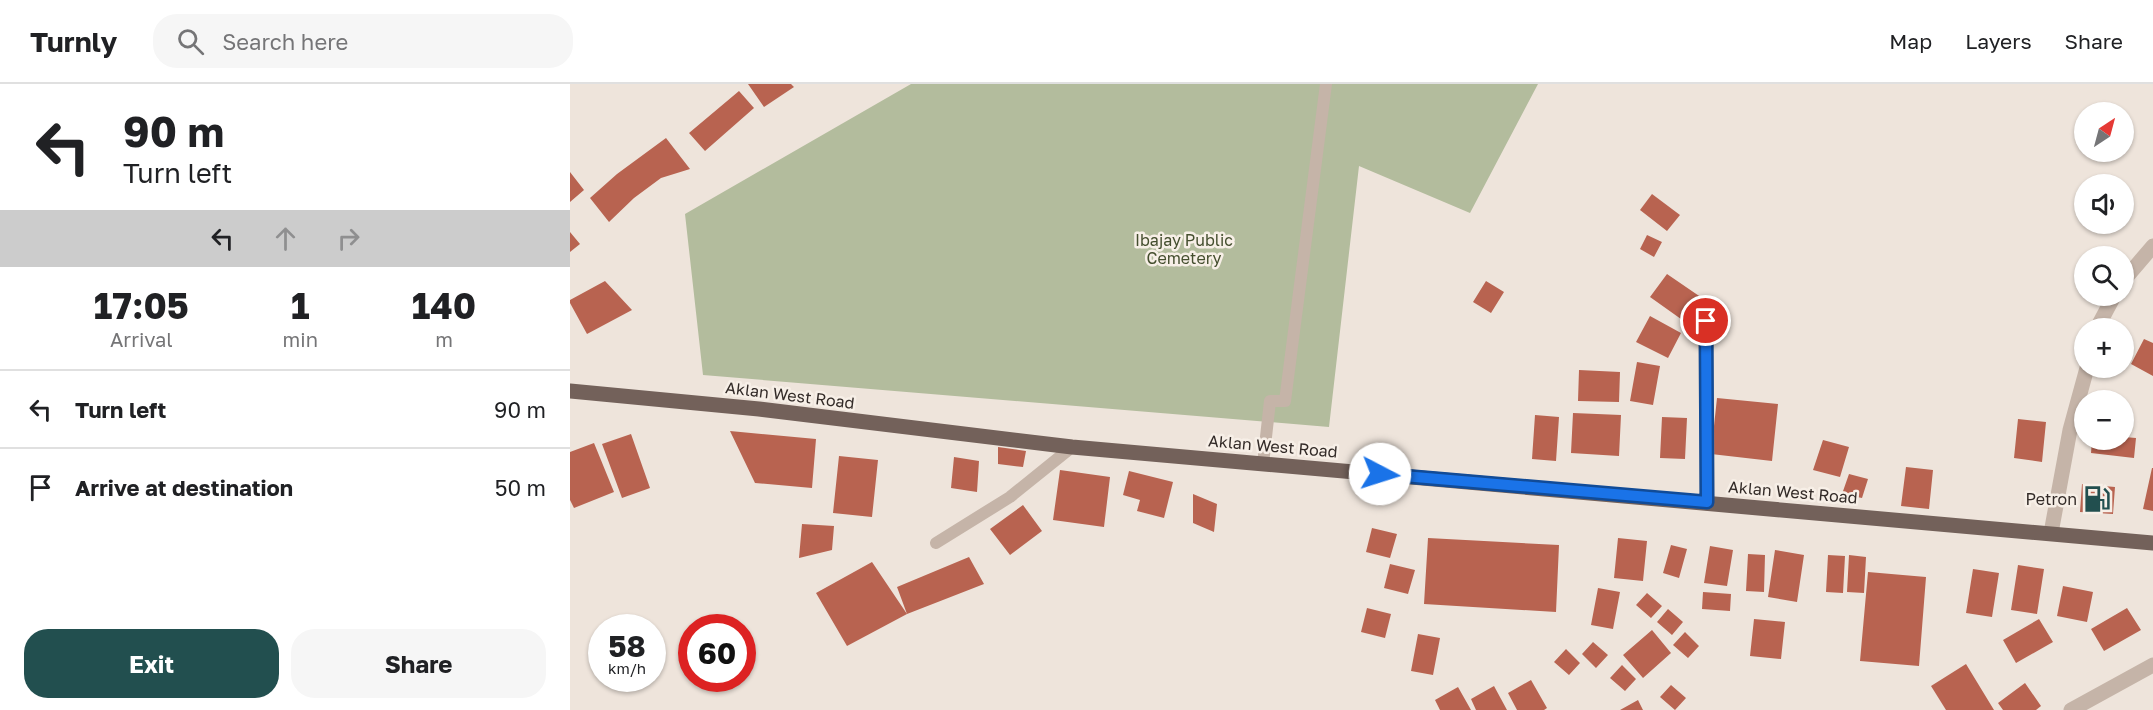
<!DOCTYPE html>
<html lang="en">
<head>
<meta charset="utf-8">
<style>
	body { margin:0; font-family:"Golos Text",sans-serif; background:#f6f6f6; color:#202124; height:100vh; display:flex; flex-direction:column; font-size:22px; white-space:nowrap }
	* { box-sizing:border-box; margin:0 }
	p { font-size:20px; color:#757577 }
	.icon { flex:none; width:33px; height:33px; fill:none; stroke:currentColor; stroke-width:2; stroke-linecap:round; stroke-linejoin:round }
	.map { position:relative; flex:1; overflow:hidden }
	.details { display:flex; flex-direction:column; background:#fff; width:570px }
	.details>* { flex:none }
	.banner { background:#fff; color:#202124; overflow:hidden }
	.needle { width:39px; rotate:36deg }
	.buttons { position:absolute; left:1504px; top:18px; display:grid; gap:12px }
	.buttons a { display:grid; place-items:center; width:60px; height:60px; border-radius:50%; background:#fff; box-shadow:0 2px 4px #0004; font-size:30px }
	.speed { position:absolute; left:18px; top:530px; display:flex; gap:12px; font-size:30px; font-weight:700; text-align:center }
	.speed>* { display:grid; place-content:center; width:78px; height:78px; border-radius:50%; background:#fff; box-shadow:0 2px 4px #0004; line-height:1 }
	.speed small { font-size:15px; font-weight:400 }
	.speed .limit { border:9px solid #d22; background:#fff; color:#111 }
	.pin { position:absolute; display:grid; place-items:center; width:51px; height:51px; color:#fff; margin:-26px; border:3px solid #fff; border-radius:50%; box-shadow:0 2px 6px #0007 }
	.me { position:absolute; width:66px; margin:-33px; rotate:95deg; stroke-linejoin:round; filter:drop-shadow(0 0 4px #0008) }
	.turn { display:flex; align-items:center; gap:21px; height:126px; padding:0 24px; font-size:27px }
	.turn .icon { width:78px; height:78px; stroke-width:2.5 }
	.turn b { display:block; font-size:42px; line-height:51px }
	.lanes { display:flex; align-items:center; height:57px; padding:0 24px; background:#0003; justify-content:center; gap:30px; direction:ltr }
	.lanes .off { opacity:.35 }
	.eta { display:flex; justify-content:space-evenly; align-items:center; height:102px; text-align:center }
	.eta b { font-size:36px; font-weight:700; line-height:42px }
	.action { display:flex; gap:12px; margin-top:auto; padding:12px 24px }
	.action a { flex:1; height:69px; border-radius:24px; background:#224f4f; color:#fff; font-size:24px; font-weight:700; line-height:69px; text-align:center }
	.action a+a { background:#f6f6f6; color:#202124 }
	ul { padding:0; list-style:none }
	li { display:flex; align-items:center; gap:18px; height:78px; padding:0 24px; border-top:2px solid #e0e0e0 }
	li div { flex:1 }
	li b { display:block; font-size:22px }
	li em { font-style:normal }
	header { display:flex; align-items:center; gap:36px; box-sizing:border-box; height:84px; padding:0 30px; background:#fff; border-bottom:2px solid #e0e0e0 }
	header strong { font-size:28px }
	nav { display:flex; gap:33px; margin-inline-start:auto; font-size:21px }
	.search { width:420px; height:54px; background:#f6f6f6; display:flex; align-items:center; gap:15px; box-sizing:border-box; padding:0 21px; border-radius:24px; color:#757577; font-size:22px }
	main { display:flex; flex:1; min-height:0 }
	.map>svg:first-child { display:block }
	.green { fill:#b3bc9d }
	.building { fill:#b86350 }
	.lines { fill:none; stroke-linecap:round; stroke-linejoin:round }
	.service { stroke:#c5b4a8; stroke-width:12 }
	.minor { stroke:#c5b4a8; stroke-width:15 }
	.tertiary { stroke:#c5b4a8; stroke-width:15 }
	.primary { stroke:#73615a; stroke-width:15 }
	.route-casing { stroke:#114b97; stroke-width:15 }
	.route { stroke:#1a73e8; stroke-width:10 }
	.labels { text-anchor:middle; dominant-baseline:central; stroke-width:5; stroke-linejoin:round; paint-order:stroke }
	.park-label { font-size:16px; fill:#444e2e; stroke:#f7efe7 }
	.street-label { font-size:16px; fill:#332b28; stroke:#f7efe7 }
	.poi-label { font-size:16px; fill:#332b28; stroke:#f7efe7; text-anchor:end }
</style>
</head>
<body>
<header>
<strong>Turnly</strong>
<div class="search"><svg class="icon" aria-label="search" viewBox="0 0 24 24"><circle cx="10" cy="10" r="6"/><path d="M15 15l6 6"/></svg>Search here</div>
<nav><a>Map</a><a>Layers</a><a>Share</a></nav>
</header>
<main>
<section class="details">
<div class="banner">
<div class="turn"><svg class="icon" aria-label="left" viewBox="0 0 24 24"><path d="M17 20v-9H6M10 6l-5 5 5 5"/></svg><div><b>90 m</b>Turn left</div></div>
<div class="lanes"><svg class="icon" aria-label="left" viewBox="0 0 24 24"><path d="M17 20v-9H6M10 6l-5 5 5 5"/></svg><svg class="icon off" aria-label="ahead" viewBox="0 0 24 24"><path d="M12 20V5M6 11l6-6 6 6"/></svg><svg class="icon off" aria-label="right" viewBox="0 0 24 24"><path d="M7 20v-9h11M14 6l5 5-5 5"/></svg></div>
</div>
<div class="eta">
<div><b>17:05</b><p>Arrival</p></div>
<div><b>1</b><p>min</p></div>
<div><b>140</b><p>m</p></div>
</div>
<ul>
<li><svg class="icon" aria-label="left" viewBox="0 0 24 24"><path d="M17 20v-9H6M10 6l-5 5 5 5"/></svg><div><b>Turn left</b></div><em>90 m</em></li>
<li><svg class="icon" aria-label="arrive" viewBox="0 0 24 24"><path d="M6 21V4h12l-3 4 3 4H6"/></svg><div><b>Arrive at destination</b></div><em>50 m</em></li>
</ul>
<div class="action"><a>Exit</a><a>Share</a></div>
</section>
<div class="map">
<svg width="1583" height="626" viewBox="0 0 1583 626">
	<rect width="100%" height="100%" fill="#eee4db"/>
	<path class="green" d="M341,0H968L900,129L789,82L759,343L133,291L115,130Z"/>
	<path class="building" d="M178,0H221L224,3L194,23Z
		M169,7L184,24L135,67L119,49Z
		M96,54L120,85L91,94L64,114L39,138L20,114L47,90Z
		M0,88L14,106L0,118Z
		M1082,110L1110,131L1097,147L1070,126Z
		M0,148L10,160L0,168Z
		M1077,151L1092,158L1084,173L1070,165Z
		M1097,190L1135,216L1118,240L1080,213Z
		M35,197L62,226L17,250L0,219V216Z
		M916,197L934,208L921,229L903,218Z
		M1080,232L1111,249L1098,274L1066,258Z
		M1574,255L1583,259V292L1561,280Z
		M1067,278L1090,282L1083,321L1060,317Z
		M1009,286L1050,288L1049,318L1008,317Z
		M1147,314L1208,320L1202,377L1141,370Z
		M1003,329L1051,331L1049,372L1001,369Z
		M965,331L989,333L986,377L962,375Z
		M1092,333L1117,334L1115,375L1090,374Z
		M1448,335L1476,338L1472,378L1444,374Z
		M160,347L246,355L242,404L185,399Z
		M61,350L80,404L52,414L32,360Z
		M1554,353L1566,354L1564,374L1521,369L1522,356H1554Z
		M1253,356L1279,363L1270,393L1243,386Z
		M24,359L44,408L4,424L0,416V368Z
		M428,363L456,367L453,383L428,380Z
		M269,372L308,376L302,433L263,429Z
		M384,373L409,377L407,408L381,404Z
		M1336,383L1363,386L1359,425L1331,422Z
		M1582,384H1583V427L1573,425Z
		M490,386L540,393L534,443L483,436Z
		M559,387L603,398L594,434L567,427L570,416L553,411Z
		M1279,390L1298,395L1292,414L1272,410Z
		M1512,400L1545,403L1543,430L1510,428Z
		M623,410L647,420L644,448L623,439Z
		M453,421L472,447L440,471L420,445Z
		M232,440L264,442L262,466L229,474Z
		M802,444L827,450L820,474L796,468Z
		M858,454L989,461L986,528L854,520Z
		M1048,454L1077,457L1073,497L1044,494Z
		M1101,461L1117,465L1109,494L1093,489Z
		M1140,462L1163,466L1157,502L1134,499Z
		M1205,466L1234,471L1227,518L1198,513Z
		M1178,470L1195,471L1194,508L1176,507Z
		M1258,471L1275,472L1273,509L1256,508Z
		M1279,471L1296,473L1294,509L1277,508Z
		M399,473L414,500L337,530L277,562L246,509L302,478L337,530L327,503Z
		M820,480L845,486L838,510L814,504Z
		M1448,481L1474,485L1467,530L1441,526Z
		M1403,485L1429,489L1422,533L1396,529Z
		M1298,488L1356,493L1349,582L1290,577Z
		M1493,502L1523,508L1517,538L1487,532Z
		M1028,504L1050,508L1043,545L1021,541Z
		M1133,508L1161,510L1160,527L1132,525Z
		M1077,509L1092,522L1081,534L1066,521Z
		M797,524L821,530L815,554L791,548Z
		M1557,524L1571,546L1534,567L1521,545Z
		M1098,525L1113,538L1102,551L1087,538Z
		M1184,535L1215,538L1211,575L1180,572Z
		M1469,535L1483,558L1446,579L1433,556Z
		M1082,546L1101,569L1073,594L1053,571Z
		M1115,548L1129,562L1118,574L1103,561Z
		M848,550L870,554L863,591L841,587Z
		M1023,558L1038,571L1026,584L1012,570Z
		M996,565L1010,579L999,591L984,578Z
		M1396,580L1424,626H1376L1361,602Z
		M1052,581L1066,595L1055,607L1040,594Z
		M961,596L977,624L974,626H947L938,609Z
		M1455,599L1471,622L1466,626H1433L1428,619Z
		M1101,601L1116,614L1105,626L1090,613Z
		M924,602L937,626H906L901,615Z
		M888,603L901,626H870L865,616Z
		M1068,616L1073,626H1050Z"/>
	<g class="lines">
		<path class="service" d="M693,380L700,317H715L756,0
			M366,459L440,413L502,363"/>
		<path class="minor" d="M1554,196L1583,162
			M1136,237L1137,419
			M1527,244L1544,212
			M1481,449L1500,346L1517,284"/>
		<path class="tertiary" d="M1501,626L1583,581"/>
		<path class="primary" d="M0,307L189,325L502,363L1583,459"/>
	</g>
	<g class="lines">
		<defs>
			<path id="route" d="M810,390L1137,418L1136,237"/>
		</defs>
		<use href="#route" class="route-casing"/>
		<use href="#route" class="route"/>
	</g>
	<defs>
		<symbol id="fuel-bare" viewBox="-9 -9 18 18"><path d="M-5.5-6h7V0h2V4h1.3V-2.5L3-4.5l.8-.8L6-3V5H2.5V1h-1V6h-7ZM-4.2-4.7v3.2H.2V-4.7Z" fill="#224f4f" stroke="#f7efe7" stroke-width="2.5" paint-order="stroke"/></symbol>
	</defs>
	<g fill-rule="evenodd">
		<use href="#fuel-bare" x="1508" y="396" width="38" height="38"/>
	</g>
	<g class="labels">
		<g class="park-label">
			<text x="614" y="156">Ibajay Public<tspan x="614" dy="18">Cemetery</tspan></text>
		</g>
		<g class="street-label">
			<text transform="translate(220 311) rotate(7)">Aklan West Road</text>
			<text transform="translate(703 362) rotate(5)">Aklan West Road</text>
			<text transform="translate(1223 408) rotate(5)">Aklan West Road</text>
		</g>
		<g class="poi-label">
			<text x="1507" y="415">Petron</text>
		</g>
	</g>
</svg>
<div class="buttons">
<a><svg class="needle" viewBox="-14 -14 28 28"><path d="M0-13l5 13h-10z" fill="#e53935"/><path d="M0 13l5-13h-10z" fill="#757577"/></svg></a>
<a><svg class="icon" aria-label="sound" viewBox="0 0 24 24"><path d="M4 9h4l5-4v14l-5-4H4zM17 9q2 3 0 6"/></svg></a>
<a><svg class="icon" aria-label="search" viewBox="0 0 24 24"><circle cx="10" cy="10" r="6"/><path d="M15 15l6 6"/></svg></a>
<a>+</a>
<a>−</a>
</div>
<div class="speed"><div>58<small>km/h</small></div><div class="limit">60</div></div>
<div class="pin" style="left:1136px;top:237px;background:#d93025"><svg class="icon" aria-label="arrive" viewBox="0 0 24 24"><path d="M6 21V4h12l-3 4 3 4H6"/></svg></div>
<svg class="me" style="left:810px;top:390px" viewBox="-20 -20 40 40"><circle r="19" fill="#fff"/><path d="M0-13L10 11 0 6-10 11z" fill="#1a73e8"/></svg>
</div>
</main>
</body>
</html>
